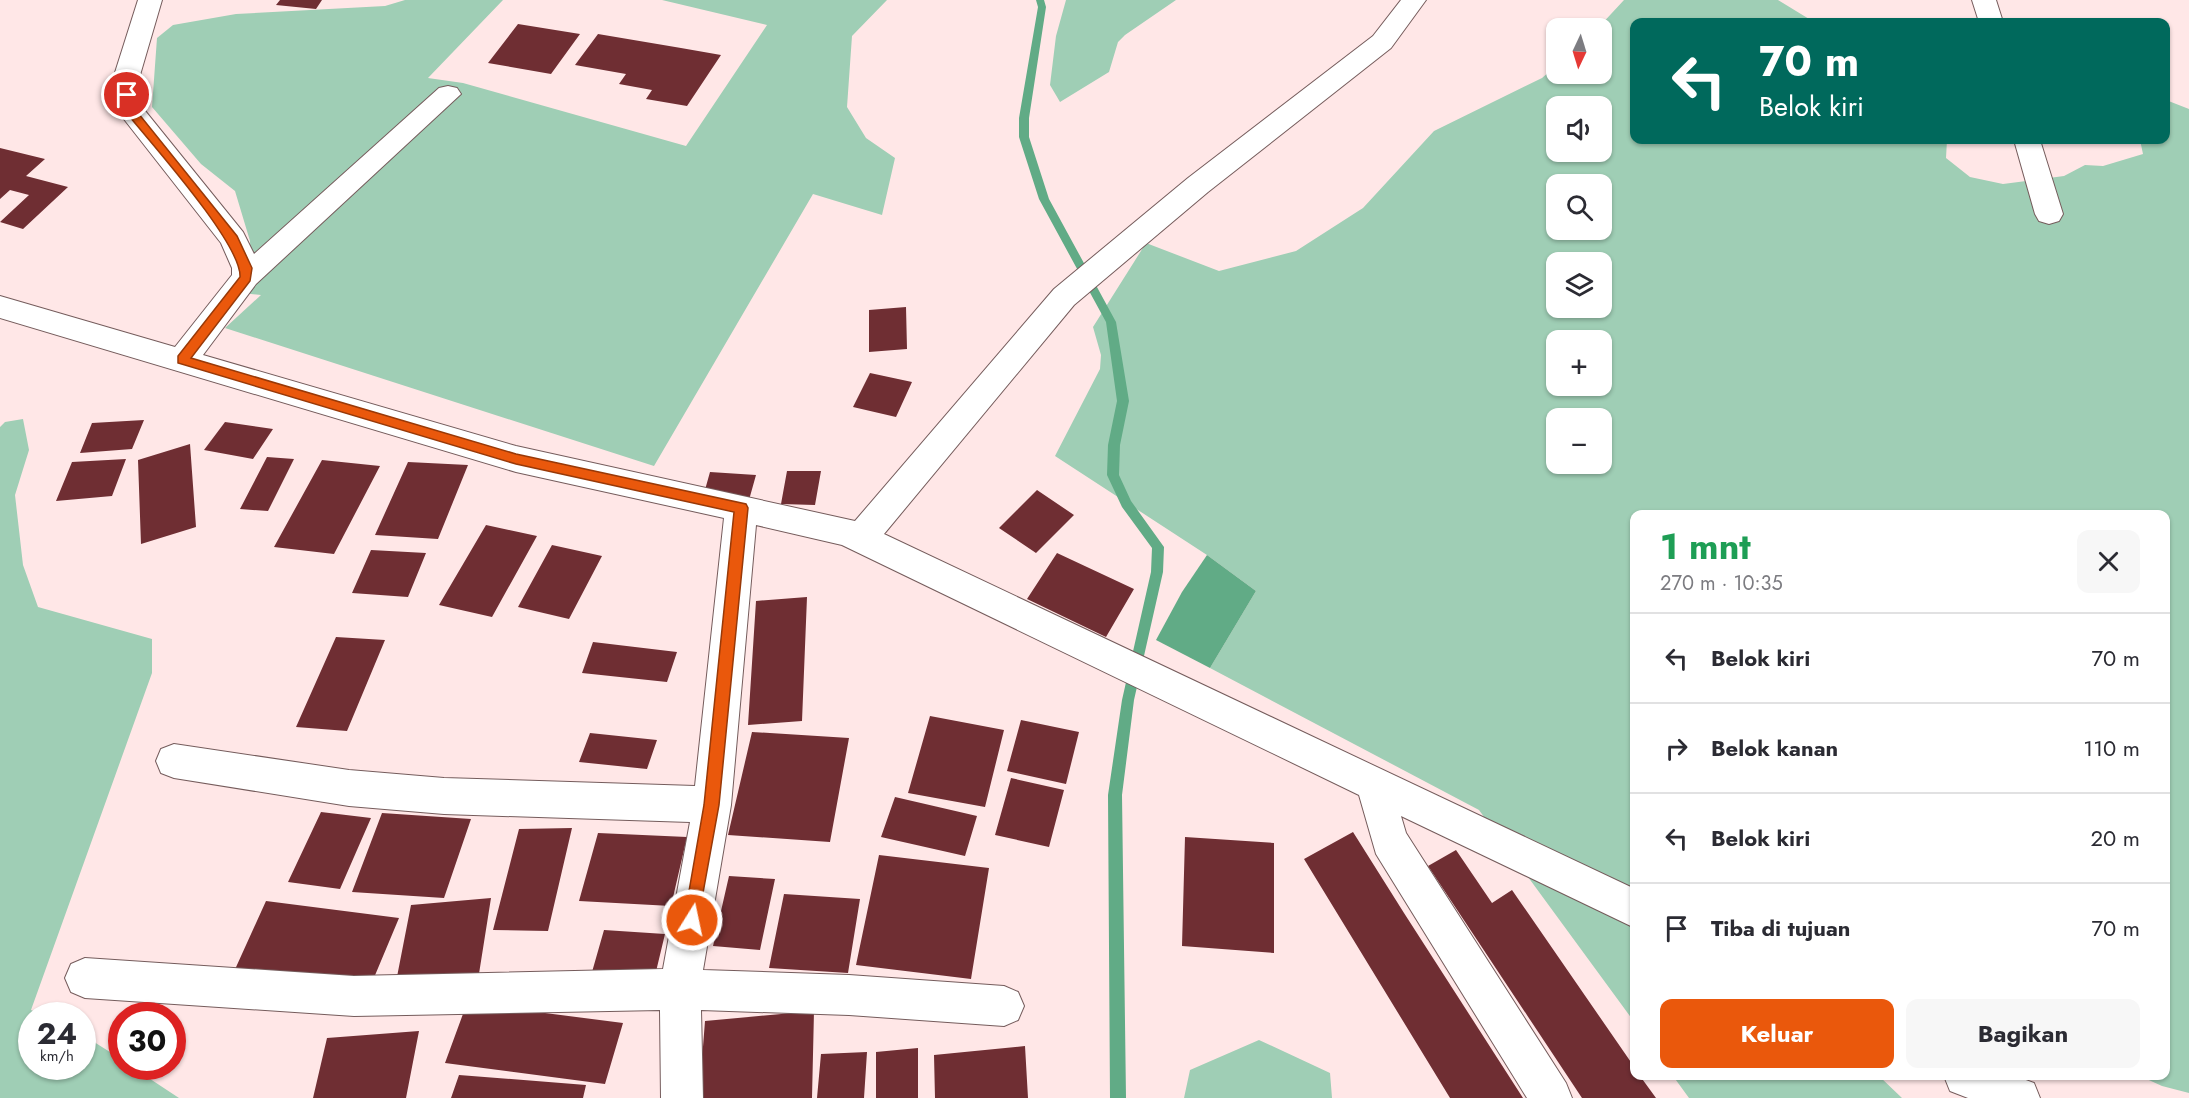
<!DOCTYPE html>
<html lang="id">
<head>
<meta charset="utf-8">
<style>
	body { margin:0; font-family:Jost,sans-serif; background:#f7f7f7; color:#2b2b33; height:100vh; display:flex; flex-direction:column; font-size:22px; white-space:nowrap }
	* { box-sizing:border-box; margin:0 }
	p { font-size:20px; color:#7c7c81 }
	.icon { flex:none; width:33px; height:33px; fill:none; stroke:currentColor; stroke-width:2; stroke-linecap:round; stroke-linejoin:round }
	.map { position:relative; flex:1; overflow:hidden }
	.sheet { position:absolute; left:1630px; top:510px; width:540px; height:570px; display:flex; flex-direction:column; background:#fff; border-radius:12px; box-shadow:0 2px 4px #0004 }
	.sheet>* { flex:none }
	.guide { position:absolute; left:1630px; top:18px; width:540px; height:126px; border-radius:12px; box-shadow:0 2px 4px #0004; background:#00695c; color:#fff; overflow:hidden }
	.needle { width:39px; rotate:184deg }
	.tools { position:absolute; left:1546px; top:18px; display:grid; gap:12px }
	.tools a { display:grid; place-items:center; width:66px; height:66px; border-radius:12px; background:#fff; box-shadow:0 2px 4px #0004; font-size:30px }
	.speed { position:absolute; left:18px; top:1002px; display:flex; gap:12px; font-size:30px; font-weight:700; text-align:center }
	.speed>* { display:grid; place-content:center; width:78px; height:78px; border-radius:50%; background:#fff; box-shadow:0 2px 4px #0004; line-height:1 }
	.speed small { font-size:15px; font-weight:400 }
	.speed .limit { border:9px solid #d22; background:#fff; color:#111 }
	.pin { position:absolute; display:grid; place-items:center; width:51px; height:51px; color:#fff; margin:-26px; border:3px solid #fff; border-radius:50%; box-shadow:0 2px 6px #0007 }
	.me { position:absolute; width:66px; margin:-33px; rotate:10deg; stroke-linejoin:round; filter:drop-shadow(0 0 4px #0008) }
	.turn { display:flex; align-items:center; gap:21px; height:126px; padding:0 30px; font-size:27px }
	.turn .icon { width:78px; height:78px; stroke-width:2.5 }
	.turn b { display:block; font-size:42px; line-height:51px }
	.round { display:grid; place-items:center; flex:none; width:63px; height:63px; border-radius:12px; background:#f7f7f7 }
	.headline { display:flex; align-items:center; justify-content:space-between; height:102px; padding:0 30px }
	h1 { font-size:36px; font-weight:700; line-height:45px; color:#1e9e55 }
	.primary-button { display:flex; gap:12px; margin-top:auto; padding:12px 30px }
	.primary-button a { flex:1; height:69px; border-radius:12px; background:#ea580c; color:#fff; font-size:24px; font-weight:700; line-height:69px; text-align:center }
	.primary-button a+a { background:#f7f7f7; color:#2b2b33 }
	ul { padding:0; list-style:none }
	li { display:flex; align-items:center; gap:18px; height:90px; padding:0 30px; border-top:2px solid #e1e1e2 }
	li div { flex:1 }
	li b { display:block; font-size:22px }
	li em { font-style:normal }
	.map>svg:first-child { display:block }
	.green { fill:#9fceb5; fill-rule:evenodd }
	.water { fill:#61ab86 }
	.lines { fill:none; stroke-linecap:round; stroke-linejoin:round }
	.stream { fill:#61ab86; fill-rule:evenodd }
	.building { fill:#6f2e33 }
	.minor-casing { stroke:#755c5c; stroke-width:2 }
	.minor { fill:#fff; fill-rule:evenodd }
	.route { fill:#ea580c; stroke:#983908; stroke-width:1.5 }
</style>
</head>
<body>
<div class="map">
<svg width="2189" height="1098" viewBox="0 0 2189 1098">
	<rect width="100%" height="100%" fill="#ffe7e7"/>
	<path class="green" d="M405,0H503L428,78L463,83L686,146L767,25L662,0H887L852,36L847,107L866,138L895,158L882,215L813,194L654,466L225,328L261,295L241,293L251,274L250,241L235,191L201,164L152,107L157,38L173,25L236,14L385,6Z
		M1066,0H1176L1125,35L1118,42L1109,72L1060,102L1050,85L1056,36Z
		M1624,0H1778L1814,22H1635V140H1947L1946,158L1970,177L2003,184L2064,176L2085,165L2103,166L2143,154L2140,140H2166V100L2189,109V1093L2162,1086L2140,1076H2166V514H1635V1023L1479,810L1210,668L1256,591L1207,555L1055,456L1100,369L1101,355L1093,327L1146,243L1219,271L1296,251L1363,208L1434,131L1542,78L1557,65V74H1602V28H1598ZM1557,106H1602V152H1557ZM1557,184H1602V230H1557ZM1557,262H1602V308H1557ZM1557,340H1602V386H1557ZM1557,418H1602V464H1557Z
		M23,419L29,450L15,495L23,565L38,607L152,639V673L31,1010L42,1015L32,1016V1066H82L83,1035L121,1059L122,1066L132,1067L179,1098H0V427L5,422Z
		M1259,1040L1330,1073L1332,1098H1184L1190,1070Z
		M1673,1076H1879L1902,1098H1689Z"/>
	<path class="water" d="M1207,555L1256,591L1210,668L1156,640L1182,592Z"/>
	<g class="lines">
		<path class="stream" d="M1036,0H1044L1046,7L1029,118V137L1049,199L1116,322L1129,401L1120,445L1119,475L1131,501L1164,547L1163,572L1134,700L1122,795L1126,1098H1110L1108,795L1122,700L1151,572L1152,548L1122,507L1107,475L1108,445L1117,401L1106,322L1039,199L1019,137V118L1038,7Z"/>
	</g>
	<path class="building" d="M280,0H322L316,9L276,5Z
		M518,24L580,34L551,74L488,63Z
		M598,34L681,48L721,55L687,106L646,99L652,90L619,84L626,74L575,65Z
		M0,148L45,159L26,176L68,187L23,229L0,222L29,195L10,190L0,199Z
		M906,307L907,349L869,352V310Z
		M870,373L912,382L896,417L853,407Z
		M144,420L132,449L80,453L92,423Z
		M225,422L273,429L253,459L204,450Z
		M190,444L196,527L141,544L138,460Z
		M267,457L294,459L268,511L240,509Z
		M126,459L112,496L56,501L72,462Z
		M322,460L380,466L334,554L274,547Z
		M408,462L468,465L438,539L375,535Z
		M787,471H821L815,505L781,504Z
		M710,472L756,475L749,500L703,497Z
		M1037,490L1074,515L1036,553L999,528Z
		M486,525L537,536L492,617L439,605Z
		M552,545L602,556L569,619L518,607Z
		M371,550L426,553L408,597L352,593Z
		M1057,553L1134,589L1106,637L1027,599Z
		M807,597L802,721L748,725L756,601Z
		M336,637L385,640L347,731L296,727Z
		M593,642L677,652L667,682L582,673Z
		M930,716L1004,730L985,807L908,793Z
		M1021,720L1079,732L1066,784L1007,771Z
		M752,732L849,738L830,842L728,835Z
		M590,733L657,740L647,769L579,762Z
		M1011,778L1064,790L1049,847L995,835Z
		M895,797L977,816L965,856L881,837Z
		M321,812L371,818L340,889L288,882Z
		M382,813L471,819L444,898L352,892Z
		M572,828L548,931L493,930L519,829Z
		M1353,832L1404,913L1523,1098H1450L1304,859Z
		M598,833L687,837L671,906L579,901Z
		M1185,837L1274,843V953L1182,946Z
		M1456,850L1492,903L1512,890L1635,1068V1076H1640L1656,1098H1582L1428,866Z
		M879,855L989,868L971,979L856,965Z
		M729,876L775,879L760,950L713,946Z
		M784,894L860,899L848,973L769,968Z
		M491,898L478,980L395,987L411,905Z
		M266,901L399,918L368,992L232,976Z
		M604,930L665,934L653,984L590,979Z
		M467,1003L623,1023L605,1084L445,1063Z
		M814,1011L812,1098H699L705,1021Z
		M419,1031L406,1098H313L327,1038Z
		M1025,1046L1028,1098H935L934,1055Z
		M918,1048V1098H876V1052Z
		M867,1052L864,1098H817L821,1054Z
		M459,1075L586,1085L583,1098H451Z"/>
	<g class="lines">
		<defs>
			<path id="minor" d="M138,0H162L138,82L142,107L243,232L254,254L439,88L448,86L457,88L461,94L256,284L203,355L516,446L855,521L1054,289L1188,178L1373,36L1401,0H1426L1391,48L1208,192L1074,305L884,534L1635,889V928L1401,816L1406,833L1566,1083L1572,1098H1527L1376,854L1359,795L842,545L756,525L731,805L703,970L849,975L1004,986L1018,992L1024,1006L1018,1020L1004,1026L849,1015L701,1010L703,1098H661L660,1010L354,1016L85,998L71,992L65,978L71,964L85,958L354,976L663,969L690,822L444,814L349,806L174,778L161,773L156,761L161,749L174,744L349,770L444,778L695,786L724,518L516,472L0,318V296L175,347L232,275V268L221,243L116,109L112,82Z
				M1972,0H1996L2003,22H1979Z
				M2014,140H2040L2063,214L2059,221L2049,224L2039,221L2035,214Z
				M1944,1076H2015L2034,1083L2040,1098H1968L1950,1091Z"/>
		</defs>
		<use href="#minor" class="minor-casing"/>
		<use href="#minor" class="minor"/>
	</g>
	<path class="route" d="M123,93H131L134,108L237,236L252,268L250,281L191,358L516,454L746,504L748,508L719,805L697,926L692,928L686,926L684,920L704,805L734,512L516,464L178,363V356L240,277C242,244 149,141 125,111Z"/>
</svg>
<div class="tools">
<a><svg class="needle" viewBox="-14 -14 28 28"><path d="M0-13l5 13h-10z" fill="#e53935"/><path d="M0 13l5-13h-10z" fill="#7c7c81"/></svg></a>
<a><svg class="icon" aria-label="sound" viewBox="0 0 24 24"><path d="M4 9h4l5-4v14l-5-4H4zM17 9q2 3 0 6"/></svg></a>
<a><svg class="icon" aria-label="search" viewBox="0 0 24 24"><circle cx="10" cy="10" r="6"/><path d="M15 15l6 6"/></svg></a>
<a><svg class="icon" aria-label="layers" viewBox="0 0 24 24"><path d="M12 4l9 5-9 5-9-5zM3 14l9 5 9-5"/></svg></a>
<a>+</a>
<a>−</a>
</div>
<div class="speed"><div>24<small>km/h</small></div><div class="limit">30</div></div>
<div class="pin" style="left:127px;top:95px;background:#d93025"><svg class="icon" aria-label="arrive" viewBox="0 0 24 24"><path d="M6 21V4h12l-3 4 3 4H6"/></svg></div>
<svg class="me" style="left:692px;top:920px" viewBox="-20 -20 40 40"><circle r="17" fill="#ea580c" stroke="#fff" stroke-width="3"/><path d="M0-11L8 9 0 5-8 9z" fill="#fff"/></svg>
<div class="guide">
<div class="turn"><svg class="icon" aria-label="left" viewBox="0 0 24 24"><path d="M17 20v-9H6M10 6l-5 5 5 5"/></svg><div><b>70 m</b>Belok kiri</div></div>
</div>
<section class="sheet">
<div class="headline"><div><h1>1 mnt</h1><p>270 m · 10:35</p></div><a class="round"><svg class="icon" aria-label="close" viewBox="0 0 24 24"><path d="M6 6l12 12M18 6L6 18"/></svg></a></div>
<ul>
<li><svg class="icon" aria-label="left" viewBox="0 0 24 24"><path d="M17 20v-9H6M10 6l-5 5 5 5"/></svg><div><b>Belok kiri</b></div><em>70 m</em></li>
<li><svg class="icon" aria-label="right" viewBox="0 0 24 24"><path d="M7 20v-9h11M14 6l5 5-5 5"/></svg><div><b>Belok kanan</b></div><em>110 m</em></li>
<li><svg class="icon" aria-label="left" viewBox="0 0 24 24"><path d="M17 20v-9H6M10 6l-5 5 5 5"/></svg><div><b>Belok kiri</b></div><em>20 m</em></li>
<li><svg class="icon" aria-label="arrive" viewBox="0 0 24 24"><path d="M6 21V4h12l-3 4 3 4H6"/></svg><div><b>Tiba di tujuan</b></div><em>70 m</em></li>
</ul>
<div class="primary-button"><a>Keluar</a><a>Bagikan</a></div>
</section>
</div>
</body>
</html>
